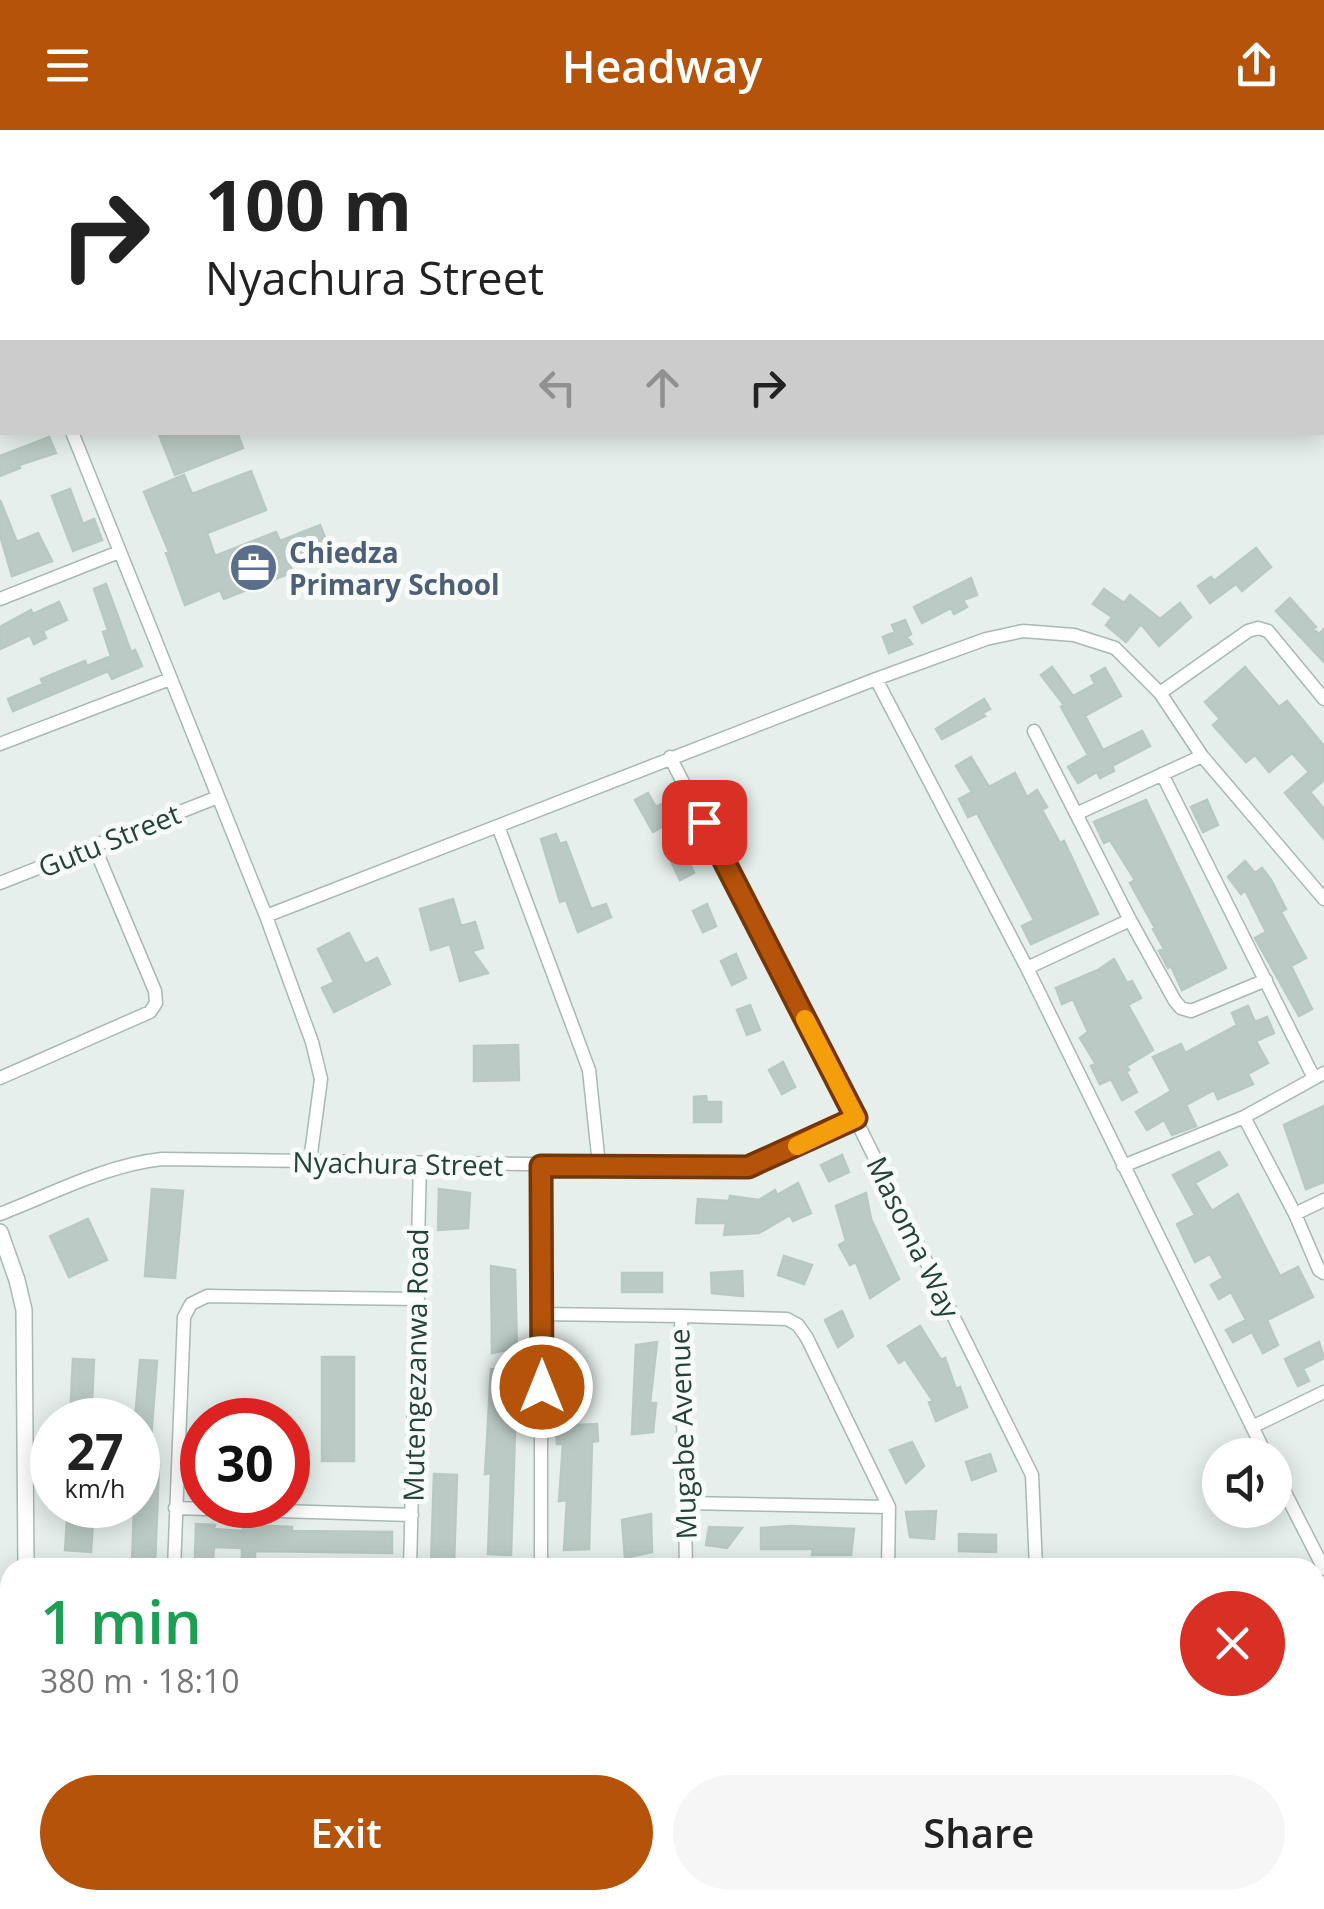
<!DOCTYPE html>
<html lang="en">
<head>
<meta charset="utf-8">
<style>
	body { margin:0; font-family:"Open Sans",sans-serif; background:#f6f6f6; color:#222; height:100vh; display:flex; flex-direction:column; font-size:38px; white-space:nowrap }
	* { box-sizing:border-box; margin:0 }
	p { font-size:32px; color:#767676 }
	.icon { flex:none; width:55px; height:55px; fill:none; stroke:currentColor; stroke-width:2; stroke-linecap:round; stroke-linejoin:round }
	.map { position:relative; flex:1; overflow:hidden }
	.panel { position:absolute; left:0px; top:1428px; width:1325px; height:352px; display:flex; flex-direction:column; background:#fff; border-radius:30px 30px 0 0; box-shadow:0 5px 25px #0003 }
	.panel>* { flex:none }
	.guide { position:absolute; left:0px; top:0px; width:1325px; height:305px; box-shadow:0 5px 25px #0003; background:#fff; color:#222; overflow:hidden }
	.fabs { position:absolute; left:1202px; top:1308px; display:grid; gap:20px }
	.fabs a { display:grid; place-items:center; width:90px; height:90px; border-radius:50%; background:#fff; box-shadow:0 5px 25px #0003; font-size:50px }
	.speed { position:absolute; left:30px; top:1268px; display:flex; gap:20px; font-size:50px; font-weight:700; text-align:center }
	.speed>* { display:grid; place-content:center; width:130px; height:130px; border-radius:50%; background:#fff; box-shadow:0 5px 25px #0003; line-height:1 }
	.speed small { font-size:25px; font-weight:400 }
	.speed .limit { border:15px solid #d22; background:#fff; color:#111 }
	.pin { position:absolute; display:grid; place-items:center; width:85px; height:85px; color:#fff; margin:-42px; border-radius:20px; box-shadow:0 5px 15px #0006 }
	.me { position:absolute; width:110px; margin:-55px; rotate:0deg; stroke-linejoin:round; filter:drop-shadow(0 0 8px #0008) }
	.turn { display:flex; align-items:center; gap:35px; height:210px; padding:0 40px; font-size:45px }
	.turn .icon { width:130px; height:130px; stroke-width:2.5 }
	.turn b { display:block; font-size:70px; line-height:85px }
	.lanes { display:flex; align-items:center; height:95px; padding:0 40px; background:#0003; justify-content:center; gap:50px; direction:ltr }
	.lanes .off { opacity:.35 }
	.round { display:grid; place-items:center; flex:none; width:105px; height:105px; border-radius:52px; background:#f6f6f6 }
	.summary { display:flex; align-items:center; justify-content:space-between; height:170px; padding:0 40px }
	h1 { font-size:60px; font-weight:600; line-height:75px; color:#1e9e55 }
	.cta { display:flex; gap:20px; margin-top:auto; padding:20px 40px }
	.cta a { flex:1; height:115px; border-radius:60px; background:#b45309; color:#fff; font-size:40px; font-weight:600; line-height:115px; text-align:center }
	.cta a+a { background:#f6f6f6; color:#222 }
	header { display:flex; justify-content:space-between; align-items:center; height:130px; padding:0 40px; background:#b45309; color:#fff; font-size:45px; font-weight:600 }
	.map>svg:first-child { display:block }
	.green { fill:#bfe0c8 }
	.building { fill:#bbcac4; stroke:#b8c9c2; stroke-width:2.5 }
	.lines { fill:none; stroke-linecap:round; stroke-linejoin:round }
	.minor-casing { stroke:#a8b8b2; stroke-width:15 }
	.tertiary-casing { stroke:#a8b8b2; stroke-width:18 }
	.minor { stroke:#fff; stroke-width:12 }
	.tertiary { stroke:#fff; stroke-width:15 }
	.rail { stroke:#5f7d75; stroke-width:5; stroke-dasharray:20 10; stroke-linecap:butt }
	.route-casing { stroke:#753606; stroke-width:25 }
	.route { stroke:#b45309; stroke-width:18 }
	.slow { stroke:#f59e0b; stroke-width:18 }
	.labels { text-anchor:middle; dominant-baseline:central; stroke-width:10; stroke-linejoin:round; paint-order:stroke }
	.service-label { font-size:28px; font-weight:bold; fill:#4e5e75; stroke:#f7fbf9; text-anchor:start }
	.street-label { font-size:28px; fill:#24423a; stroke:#f7fbf9 }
</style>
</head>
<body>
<header><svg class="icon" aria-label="menu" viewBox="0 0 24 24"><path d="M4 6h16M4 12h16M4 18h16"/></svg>Headway<svg class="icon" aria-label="share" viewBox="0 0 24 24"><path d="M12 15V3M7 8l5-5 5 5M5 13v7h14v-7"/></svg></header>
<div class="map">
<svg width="1324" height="1779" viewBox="0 0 1324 1779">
	<rect width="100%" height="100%" fill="#e6efeb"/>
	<path class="green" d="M470,1770H1018V1779H470Z"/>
	<path class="building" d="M158,302H237L243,318L175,345Z
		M49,307L56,323L19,335L20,338L0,346V326Z
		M251,341L266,380L207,403L215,426L276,402L280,411L320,395L327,412L287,428L293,442L224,469L220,460L185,475L166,423L169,422L144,362L184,345L192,364Z
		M70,359L83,394L94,389L102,410L73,421L52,366Z
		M0,370L17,412L38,403L52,431L12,446L0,405Z
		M1256,418L1271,437L1242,461L1236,454L1210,473L1198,456L1211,447L1214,451Z
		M971,448L977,465L963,470L967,477L954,484L951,478L922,493L914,477Z
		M106,454L131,522L135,520L142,536L112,549L108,541L13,581L8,569L43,554L41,549L85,531L87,536L111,526L103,502L108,500L94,459Z
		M1104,459L1124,473L1130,465L1160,489L1180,473L1191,487L1159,516L1141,494L1126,512L1106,495L1112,487L1093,474Z
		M1290,468L1316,497L1313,499L1319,504L1324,499V532L1276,481Z
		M59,472L67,490L43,501L46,508L34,514L30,505L0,519V497L31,480L33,484Z
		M905,490L911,504L907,507L912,514L889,523L883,507L895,502L892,495Z
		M1052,537L1073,566L1095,554L1091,546L1105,538L1121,566L1085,586L1103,620L1142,601L1150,616L1112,636L1114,641L1100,648L1097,642L1078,653L1068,637L1088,625L1061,577L1064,575L1041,545Z
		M1245,537L1279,577L1287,571L1324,616V650L1310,662L1324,679V709L1285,663L1309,642L1292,623L1269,642L1255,625L1246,632L1213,595L1220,589L1205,572Z
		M984,569L990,579L983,583L985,586L942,609L936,599Z
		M971,627L989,657L1015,643L1027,667L1037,660L1047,677L1042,680L1060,713L1064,711L1098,784L1031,814L1022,796L1034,790L977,683L968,687L959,669L972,662L956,636Z
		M648,663L656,677L665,672L672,684L662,689L665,695L653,702L635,670Z
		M1146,670L1226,838L1182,860L1171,836L1168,838L1159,821L1164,819L1153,799L1155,798L1130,753L1135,750L1110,710L1104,713L1094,692Z
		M1207,670L1218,695L1203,702L1191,677Z
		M556,704L560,714L566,712L591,779L606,774L611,787L578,802L566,770L560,772L541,709Z
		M684,720L694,743L680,750L669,727Z
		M1245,731L1255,743L1262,738L1271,750L1286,779L1281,782L1306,828L1291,836L1312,879L1299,886L1255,808L1266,802L1245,760L1241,764L1228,747Z
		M453,769L461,796L475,792L483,818L472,821L488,843L460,851L450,814L431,820L420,779Z
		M707,774L716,796L703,802L693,781Z
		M349,803L365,834L377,828L390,854L334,882L322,858L334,852L318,819Z
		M736,824L746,848L732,855L721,831Z
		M1114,829L1127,853L1132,851L1141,868L1128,875L1153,920L1127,936L1129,940L1126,941L1137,962L1122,970L1111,949L1100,954L1091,936L1096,934L1080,908L1088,902L1073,869L1062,874L1056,858L1098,840Z
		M750,875L760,900L747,905L737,880Z
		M1248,876L1255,892L1267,887L1274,903L1256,911L1268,933L1248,944L1253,954L1218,969L1214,960L1186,975L1196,996L1172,1005L1164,990L1147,1000L1136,982L1171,961L1153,927L1181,914L1185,923L1237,895L1232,883Z
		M518,915L519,950L474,951V916Z
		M783,932L795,957L782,964L769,940Z
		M706,966L707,972H721V992H694V967Z
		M1324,976V1052L1306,1059L1284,995Z
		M1219,1022L1227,1035L1195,1053L1212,1081L1238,1064L1280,1146L1298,1137L1313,1167L1267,1190L1278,1215L1263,1223L1252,1202L1233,1212L1226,1200L1246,1190L1231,1162L1219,1169L1211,1155L1223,1148L1210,1124L1195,1132L1177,1094L1195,1085L1173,1045Z
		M842,1025L849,1042L829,1051L821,1035Z
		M798,1053L811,1083L793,1091L790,1085L759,1103L724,1105L726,1093H696L698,1069L729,1071L730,1066L759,1070L775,1060L777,1065Z
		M152,1059L183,1061L175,1148L145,1146Z
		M439,1059L470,1063L468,1098L438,1100Z
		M866,1063L871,1089L899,1149L870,1168L856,1132L850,1135L839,1115L846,1111L836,1076Z
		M88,1089L107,1130L69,1147L50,1106Z
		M784,1126L812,1135L804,1154L778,1145Z
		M491,1136L515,1140L517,1218L492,1223Z
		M742,1141L743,1166L712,1163L711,1143Z
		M622,1143H662V1162H622Z
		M842,1181L853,1206L838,1217L825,1190Z
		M920,1196L941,1230L945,1228L956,1259L960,1257L967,1277L936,1291L929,1272L933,1271L905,1229L899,1233L888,1216Z
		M657,1212L650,1273H656L653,1302L632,1304L636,1215Z
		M1319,1212L1324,1228L1303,1239L1309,1251L1298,1256L1285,1229Z
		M322,1227H354V1331H322Z
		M73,1229L94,1230L91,1290H70Z
		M140,1230L157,1231L149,1335H159L155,1435L132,1434L134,1375H138L135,1290Z
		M491,1239L517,1241L511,1425L488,1424L491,1343L485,1344Z
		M597,1294L598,1311L592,1312L589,1419L564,1420L567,1370L559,1371L563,1314H557L556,1296Z
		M912,1312L924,1336L906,1353L890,1320Z
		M990,1324L996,1341L972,1350L966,1332Z
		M434,1344L457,1345L454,1434H431Z
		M68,1375H94L91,1422L65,1420Z
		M936,1381L934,1409L910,1407L906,1382Z
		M651,1384L652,1422L625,1428L622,1390Z
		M196,1394L215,1395L214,1399L243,1401V1395L292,1397V1401L392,1402V1423L255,1421V1433H242V1418L214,1417L213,1429L195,1428Z
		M790,1396L854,1399L851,1425H812L813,1419H761V1398Z
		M709,1397L742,1398L727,1418L706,1415Z
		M959,1404L996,1405V1422L959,1421Z"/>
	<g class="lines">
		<defs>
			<path id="minor" d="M72,302L266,786L312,912L321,949L310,1031
				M0,469L119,422
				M876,549L1027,838L1266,1325
				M1160,563L1248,501L1258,498L1268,501L1324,569
				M1034,601L1130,790L1175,871L1181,878L1191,881L1266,850
				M0,614L170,549
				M670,627L855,988L1032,1345L1036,1438
				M1162,644L1314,948
				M1076,684L1202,626
				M498,696L589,940L599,1035
				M0,753L218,667
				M266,786L876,549L986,509L1023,501L1074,505L1115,518L1160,563L1202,626L1324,769
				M1027,838L1130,790
				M0,948L150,882L156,873L155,861L94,716
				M1244,987L1295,1084L1319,1140L1324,1143
				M541,1036V1438
				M1123,1036L1244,987L1324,943
				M0,1084C52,1064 106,1035 162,1029L749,1037L855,988
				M1295,1084L1324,1070
				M542,1184L681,1186L686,1438
				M681,1186L787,1189L798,1195L807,1208L889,1377L888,1438
				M1252,1297L1324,1262
				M1275,1343L1324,1439
				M685,1373L889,1377
				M175,1378L412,1385
				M174,1438L184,1187L191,1174L207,1166L418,1169
				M410,1438L420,1033
				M1315,1537L1324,1538"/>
			<path id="tertiary" d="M0,1102L17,1150L24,1180L26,1438
				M0,1507H10
				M21,1779V1770"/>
		</defs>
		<use href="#minor" class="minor-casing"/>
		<use href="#tertiary" class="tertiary-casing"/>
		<use href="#minor" class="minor"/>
		<use href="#tertiary" class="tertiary"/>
		<path class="rail" d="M777,0L807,2
			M490,2L518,0
			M0,96L2,95
			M1322,121L1324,122"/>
	</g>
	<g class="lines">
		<defs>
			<path id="route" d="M542,1257L541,1036L748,1037L856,988L704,692"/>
		</defs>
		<use href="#route" class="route-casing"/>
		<use href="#route" class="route"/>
		<path class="slow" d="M797,1016L856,988L805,889"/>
	</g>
	<defs>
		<symbol id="office-disc" viewBox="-11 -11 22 22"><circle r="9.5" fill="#5c6f8a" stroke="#f7fbf9"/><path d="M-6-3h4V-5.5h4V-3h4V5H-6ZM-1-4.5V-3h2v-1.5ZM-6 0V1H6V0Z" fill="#fff"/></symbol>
	</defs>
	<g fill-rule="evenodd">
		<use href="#office-disc" x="226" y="410" width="55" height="55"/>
	</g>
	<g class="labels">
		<g class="service-label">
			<text x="289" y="422">Chiedza<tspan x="289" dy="32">Primary School</tspan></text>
		</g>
		<g class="street-label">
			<text transform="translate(109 710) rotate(-22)">Gutu Street</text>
			<text transform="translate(398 1033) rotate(1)">Nyachura Street</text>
			<text transform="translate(914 1107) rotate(64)">Masoma Way</text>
			<text transform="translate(415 1235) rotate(-89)">Mutengezanwa Road</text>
			<text transform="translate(682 1304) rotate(-92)">Mugabe Avenue</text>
		</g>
	</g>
</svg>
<div class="fabs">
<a><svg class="icon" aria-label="sound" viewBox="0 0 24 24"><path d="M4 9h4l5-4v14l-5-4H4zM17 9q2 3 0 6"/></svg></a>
</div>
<div class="speed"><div>27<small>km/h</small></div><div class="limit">30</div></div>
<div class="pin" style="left:704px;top:692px;background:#d93025"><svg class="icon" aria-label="arrive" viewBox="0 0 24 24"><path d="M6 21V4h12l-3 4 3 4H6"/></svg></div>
<svg class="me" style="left:542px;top:1257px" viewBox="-20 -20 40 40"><circle r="17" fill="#b45309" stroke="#fff" stroke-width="3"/><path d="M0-11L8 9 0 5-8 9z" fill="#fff"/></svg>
<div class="guide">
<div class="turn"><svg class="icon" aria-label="right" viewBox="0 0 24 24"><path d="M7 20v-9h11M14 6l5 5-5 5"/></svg><div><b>100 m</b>Nyachura Street</div></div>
<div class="lanes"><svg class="icon off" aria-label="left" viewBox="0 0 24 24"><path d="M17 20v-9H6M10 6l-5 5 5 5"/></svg><svg class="icon off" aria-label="ahead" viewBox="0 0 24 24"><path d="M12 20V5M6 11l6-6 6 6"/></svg><svg class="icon" aria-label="right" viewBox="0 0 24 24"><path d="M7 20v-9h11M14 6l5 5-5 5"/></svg></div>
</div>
<section class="panel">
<div class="summary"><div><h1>1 min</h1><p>380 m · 18:10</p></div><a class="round" style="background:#d93025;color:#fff"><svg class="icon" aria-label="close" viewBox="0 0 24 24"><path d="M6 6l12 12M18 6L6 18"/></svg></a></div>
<div class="cta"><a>Exit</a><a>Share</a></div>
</section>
</div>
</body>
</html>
